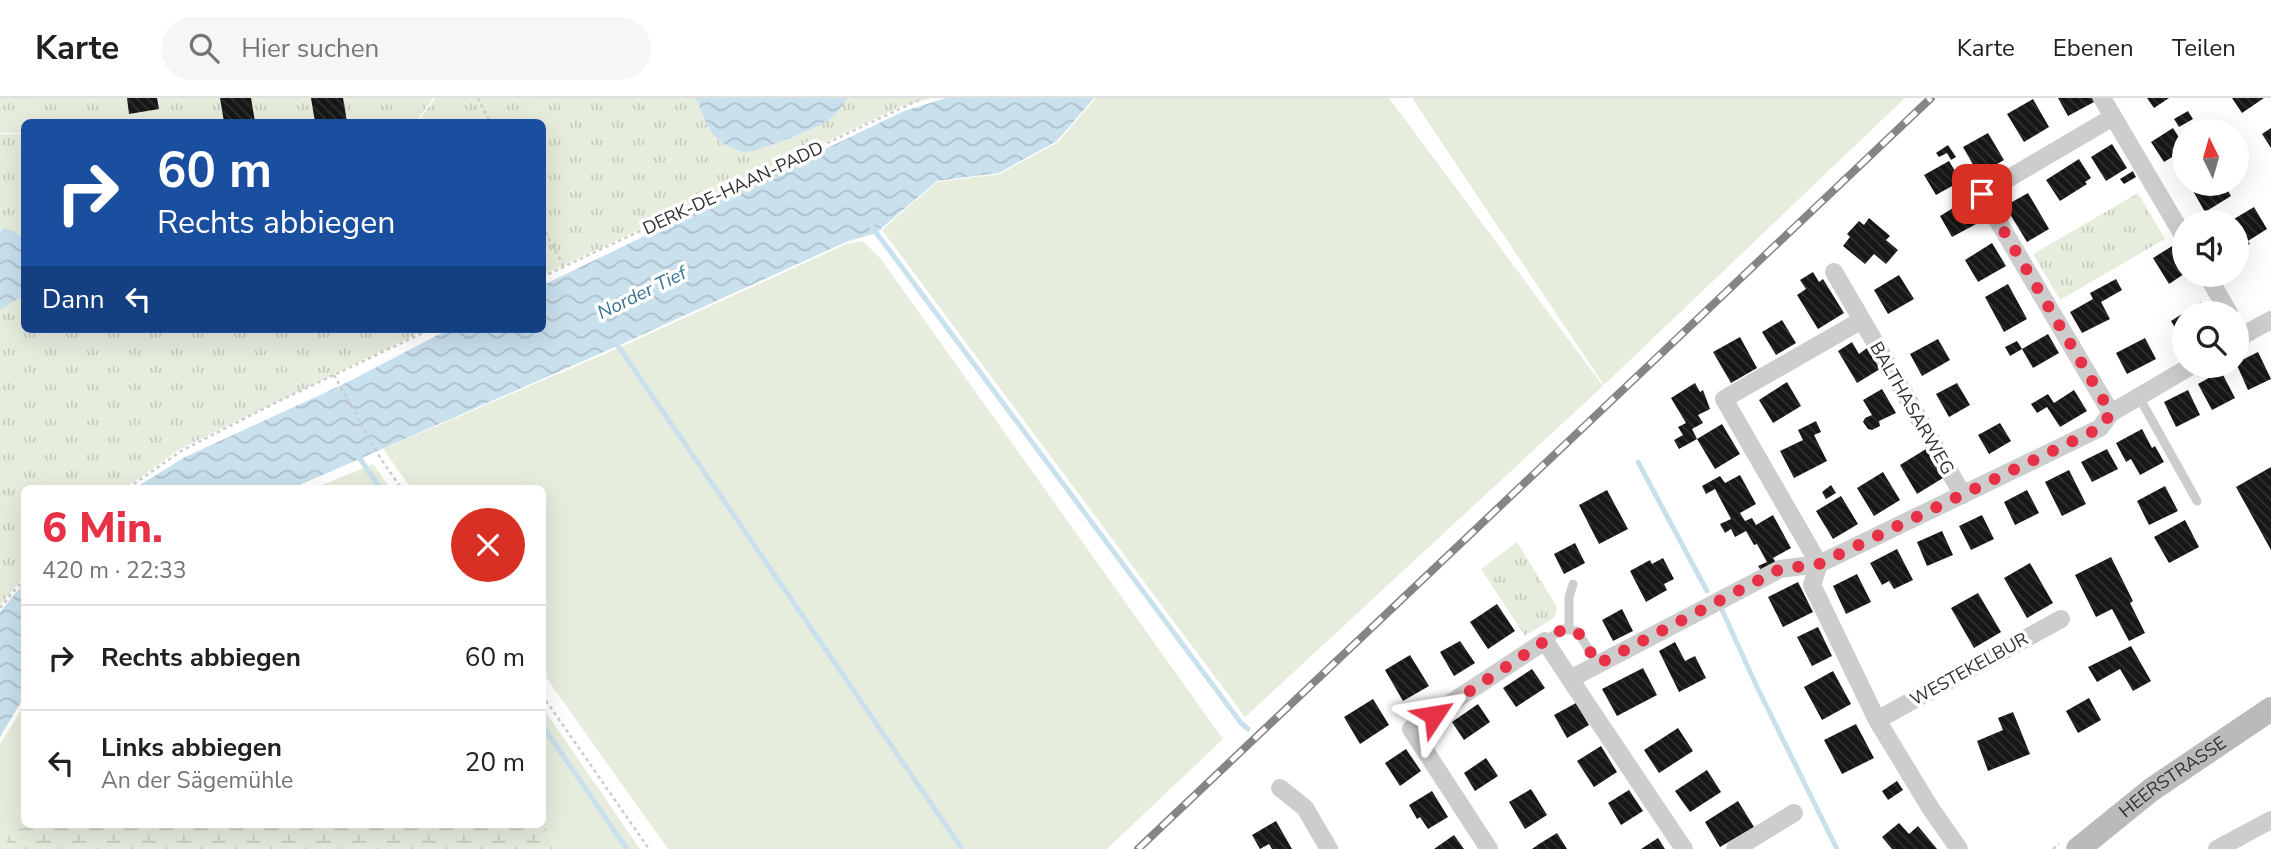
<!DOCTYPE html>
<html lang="de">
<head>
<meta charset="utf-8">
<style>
	body { margin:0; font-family:"Nunito Sans",sans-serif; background:#f6f6f6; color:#202124; height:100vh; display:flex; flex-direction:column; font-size:26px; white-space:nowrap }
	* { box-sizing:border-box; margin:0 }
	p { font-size:23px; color:#757577 }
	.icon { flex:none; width:38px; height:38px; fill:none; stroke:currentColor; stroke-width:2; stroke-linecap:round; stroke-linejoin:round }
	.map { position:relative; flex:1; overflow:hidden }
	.drawer { position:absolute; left:21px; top:387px; width:525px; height:343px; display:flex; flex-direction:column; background:#fff; border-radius:10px; box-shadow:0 7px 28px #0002 }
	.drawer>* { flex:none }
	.guide { position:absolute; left:21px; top:21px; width:525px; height:214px; border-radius:10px; box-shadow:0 7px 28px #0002; background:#1a4fa0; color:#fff; overflow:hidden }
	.needle { width:46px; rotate:355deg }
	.controls { position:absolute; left:2172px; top:21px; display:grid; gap:14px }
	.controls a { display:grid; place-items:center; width:77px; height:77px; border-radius:50%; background:#fff; box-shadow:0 7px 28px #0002; font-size:35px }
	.pin { position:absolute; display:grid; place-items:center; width:60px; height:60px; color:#fff; margin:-30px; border-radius:14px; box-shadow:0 4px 10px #0006 }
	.me { position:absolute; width:77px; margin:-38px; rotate:57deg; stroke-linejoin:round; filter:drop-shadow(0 0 5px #0008) }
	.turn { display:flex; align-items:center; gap:24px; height:147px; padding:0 21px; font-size:32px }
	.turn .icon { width:91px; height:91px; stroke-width:2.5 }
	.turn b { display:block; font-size:49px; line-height:60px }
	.then { display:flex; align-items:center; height:66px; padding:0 21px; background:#0003; gap:14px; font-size:26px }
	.round { display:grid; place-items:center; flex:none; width:74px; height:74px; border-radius:37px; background:#f6f6f6 }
	.headline { display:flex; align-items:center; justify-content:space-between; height:119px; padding:0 21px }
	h1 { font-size:42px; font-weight:800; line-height:52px; color:#e73146 }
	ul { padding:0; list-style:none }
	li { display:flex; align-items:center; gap:21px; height:105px; padding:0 21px; border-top:2px solid #e0e0e0 }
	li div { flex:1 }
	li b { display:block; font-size:26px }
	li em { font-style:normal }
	header { display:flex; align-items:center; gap:42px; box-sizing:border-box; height:98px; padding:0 35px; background:#fff; border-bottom:2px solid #e0e0e0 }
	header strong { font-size:33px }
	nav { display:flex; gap:38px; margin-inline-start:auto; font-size:24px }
	.search { width:490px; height:63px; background:#f6f6f6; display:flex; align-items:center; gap:18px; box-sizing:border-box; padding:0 24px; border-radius:38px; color:#757577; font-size:26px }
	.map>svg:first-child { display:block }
	.grass { fill:#e6eddd }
	.wetland { fill:url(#wetland-marsh) }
	.park { fill:url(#park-tufts) }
	.water { fill:url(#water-waves) }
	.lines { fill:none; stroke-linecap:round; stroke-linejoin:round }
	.stream { stroke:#c9e0ed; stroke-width:5 }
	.building { fill:url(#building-back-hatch) }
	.path { stroke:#cdcdcd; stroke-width:2.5; stroke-dasharray:3.5 3.5; stroke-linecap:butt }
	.lane { stroke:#cdcdcd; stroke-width:9 }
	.street { stroke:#cdcdcd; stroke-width:18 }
	.secondary { stroke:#bababa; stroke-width:24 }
	.rail-casing { stroke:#858585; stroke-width:8 }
	.rail { stroke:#fff; stroke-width:5; stroke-dasharray:16; stroke-linecap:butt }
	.route { stroke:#e73146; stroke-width:12; stroke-dasharray:0 21.6 }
	.labels { text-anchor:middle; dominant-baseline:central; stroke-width:7; stroke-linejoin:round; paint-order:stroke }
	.street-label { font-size:18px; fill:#303030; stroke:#fff }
	.water-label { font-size:19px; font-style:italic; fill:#3c7593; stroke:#fff }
</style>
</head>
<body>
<header>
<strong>Karte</strong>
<div class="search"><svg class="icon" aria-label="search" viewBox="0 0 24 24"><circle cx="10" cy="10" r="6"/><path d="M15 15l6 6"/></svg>Hier suchen</div>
<nav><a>Karte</a><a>Ebenen</a><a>Teilen</a></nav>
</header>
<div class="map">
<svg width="2271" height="751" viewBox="0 0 2271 751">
	<defs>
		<pattern id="wetland-marsh" width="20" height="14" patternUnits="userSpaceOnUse" patternTransform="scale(1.75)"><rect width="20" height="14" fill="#e6eddd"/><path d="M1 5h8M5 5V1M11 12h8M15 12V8" fill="none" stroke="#c6ccbe"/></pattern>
		<pattern id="park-tufts" width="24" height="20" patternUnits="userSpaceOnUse" patternTransform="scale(1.75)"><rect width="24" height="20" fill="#e6eddd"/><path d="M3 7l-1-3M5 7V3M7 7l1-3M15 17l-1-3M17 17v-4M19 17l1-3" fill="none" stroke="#c6ccbe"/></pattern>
		<pattern id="water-waves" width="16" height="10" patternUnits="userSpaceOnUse" patternTransform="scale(1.75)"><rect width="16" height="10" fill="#c9e0ed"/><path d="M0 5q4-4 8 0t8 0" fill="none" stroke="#adc0cc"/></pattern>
		<pattern id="building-back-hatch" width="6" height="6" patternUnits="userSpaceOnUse" patternTransform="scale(1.75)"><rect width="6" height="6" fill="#171717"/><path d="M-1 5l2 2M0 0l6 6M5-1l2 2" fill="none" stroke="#303030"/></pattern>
	</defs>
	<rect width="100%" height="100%" fill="#fff"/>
	<path class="grass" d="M1096,0H1389L1603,288L1245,619L882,132L937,84L1000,76L1058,44Z
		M1412,0H1905L1604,287Z
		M863,143L880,160L1223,641L1107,751H668L543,575L542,390H411L383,351L623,248L846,146Z
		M373,366L390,390H315Z
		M24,607V700L4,751H0V646Z
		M543,610L640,751H560L543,726Z"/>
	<path class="wetland" d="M24,700V726H543L560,751H4Z"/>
	<path class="park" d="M0,0H433L416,24H24V35H0Z
		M435,0H695C704,15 704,30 719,42C724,46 737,53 743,54C754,56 815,31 826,24C834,18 842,9 848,0H932L902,8L543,177L542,24H418Z
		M0,36H24V141L3,130L0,133Z
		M2138,95L2165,141L2060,202L2033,156Z
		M24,197V231H427L180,351L125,390H24V479L0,507V212Z
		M1517,444L1557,509L1555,519L1525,538L1481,471Z"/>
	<path class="water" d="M695,0H848C842,9 834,18 826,24C815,31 754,56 743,54C737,53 724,46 719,42C704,30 704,15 695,0Z
		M946,0H1094L1057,43L999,75L937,83L876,135L846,144L622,246L293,390H135L185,359L348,284L449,231H542L543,187L904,13Z
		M3,130L13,133L24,141V197L0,212V134Z
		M24,485V599L0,639V514Z"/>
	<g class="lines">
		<path class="stream" d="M872,129L1241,625L1248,631
			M614,242L962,751
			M356,355L380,390
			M1638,364L1707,493
			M1722,512L1757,589L1837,751
			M542,627L627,751"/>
	</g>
	<path class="building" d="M127,0H157L159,11L129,16Z
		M220,0H251L255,24H224Z
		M311,0H343L347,24H315Z
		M2058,0H2092L2094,4L2068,18Z
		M2147,0H2169L2154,10Z
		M2232,0H2264L2242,15Z
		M2033,1L2049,29L2024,44L2007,16Z
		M2188,13L2193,21L2179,29L2174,21Z
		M2173,30L2184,47V52L2164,64L2151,44Z
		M2271,30V50L2262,36Z
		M1988,35L2004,62L1979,77L1963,49Z
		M2112,46L2127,70L2106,83L2091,59Z
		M1948,47L1956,59L1951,62L1947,55L1939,59L1936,55Z
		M2079,61L2091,80L2085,84L2087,86L2060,103L2046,82Z
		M1949,63L1961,83L1936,97L1924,77Z
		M2133,73L2136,79L2124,86L2120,81Z
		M2189,86H2224L2231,98L2205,114Z
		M2028,95L2049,131L2027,144L2005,108Z
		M1963,104L1976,126L1952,139L1940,118Z
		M2254,109L2267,131L2248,143L2250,146L2236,154V124H2229Z
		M1869,120L1890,138L1886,142L1898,152L1886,166L1874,156L1865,166L1843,148L1850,139L1847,136L1859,123L1864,127Z
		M1992,145L2006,168L1978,184L1965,162Z
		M2177,145L2184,157V176L2169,186L2153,160Z
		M1813,174L1819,184L1823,181L1844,215L1818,231L1797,197L1806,191L1800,182Z
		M1899,177L1914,201L1888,216L1874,192Z
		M2116,181L2122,192L2101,204L2110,221L2082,235L2070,214L2093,201L2090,195Z
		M2008,186L2027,221L2004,234L1985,199Z
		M2201,204L2207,215H2184V244L2171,223Z
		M1782,222L1796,245L1776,257L1762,234Z
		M2048,236L2059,255L2033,270L2022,251Z
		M1740,239L1757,270L1731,285L1713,254Z
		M2145,240L2156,261L2127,276L2116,255Z
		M1938,241L1950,262L1922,278L1910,256Z
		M2017,243L2022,251L2010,258L2005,249Z
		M1852,244L1859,256L1867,250L1880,271L1857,285L1838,253Z
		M2258,254L2271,281L2248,292L2236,265Z
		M2221,273L2235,300L2212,312L2198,286Z
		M1787,284L1801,308L1773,325L1759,302Z
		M1695,285L1700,294L1703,292L1710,311L1698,317L1703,325L1692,331L1697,341L1679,351L1674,342L1683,337L1678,329L1686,325L1671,300Z
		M1957,285L1970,307L1949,319L1936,296Z
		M1882,291L1896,315L1879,323L1880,328L1872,332L1868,331L1863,324L1865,320L1872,317L1863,302Z
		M2074,292L2087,313L2060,329L2047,309L2037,315L2031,306L2048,296L2054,305Z
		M2188,292L2200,317L2176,329L2164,304Z
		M1816,323L1821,334L1814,337L1827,363L1794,380L1780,353L1803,342L1798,332Z
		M2000,325L2011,343L1989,356L1978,337Z
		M1722,326L1740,356L1715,371L1697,341Z
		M2142,331L2152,350L2155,348L2164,364L2140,377L2131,361L2126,364L2116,345Z
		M1926,351L1943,380L1917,396L1900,367Z
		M2107,351L2118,371L2092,384L2081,364Z
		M2271,369V452L2236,389Z
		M2069,372L2086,406L2062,418L2045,384Z
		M1883,374L1900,402L1874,418L1857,390Z
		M1740,377L1756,406L1740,415L1745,423L1752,420L1756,427L1773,417L1791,450L1773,460L1777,466L1762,474L1758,468L1767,464L1757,446L1754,447L1746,433L1735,439L1731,431L1725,435L1720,426L1731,421L1715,391L1706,396L1702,388L1720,378L1725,385Z
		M1831,387L1836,395L1826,401L1822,394Z
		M2165,388L2178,413L2149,427L2137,403Z
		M1607,392L1628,431L1599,446L1579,407Z
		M2027,392L2039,415L2015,427L2004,404Z
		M1841,398L1858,426L1833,441L1816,413Z
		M1982,417L1994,441L1971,452L1959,428Z
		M2185,422L2199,449L2169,465L2154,439Z
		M1942,433L1953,457L1927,468L1917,444Z
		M1575,445L1585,465L1564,476L1554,456Z
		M1897,451L1913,482L1894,491L1889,483L1882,487L1870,465Z
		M2111,459L2133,503L2130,505L2145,535L2129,543L2112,511L2096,519L2075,477Z
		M1663,460L1674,481L1664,486L1667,492L1646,504L1630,473L1650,462L1652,466Z
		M2030,465L2053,505L2027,520L2004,480Z
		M1857,476L1871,504L1846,516L1833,488Z
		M1798,484L1813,514L1783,529L1768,499Z
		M1978,495L2001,534L1974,550L1951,510Z
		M1497,506L1515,533L1488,551L1470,524Z
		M1622,511L1633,533L1613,543L1602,522Z
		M1818,529L1832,558L1812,568L1797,539Z
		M1460,543L1475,565L1454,578L1440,554Z
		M1675,544L1685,563L1695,558L1706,580L1679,594L1659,553Z
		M2131,548L2151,583L2133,593L2120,571L2097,584L2088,569Z
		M1410,557L1429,588L1403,603L1385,572Z
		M1643,570L1657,597L1617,618L1602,591Z
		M1532,571L1545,590L1516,609L1503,590Z
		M1833,573L1851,606L1822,622L1804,589Z
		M2089,600L2101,622L2078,635L2066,613Z
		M1373,601L1389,627L1360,646L1344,619Z
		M1576,605L1589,627L1567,640L1554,617Z
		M1478,606L1490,624L1464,642L1452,624Z
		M2013,614L2030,656L1988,673L1977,643L2003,632L1998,620Z
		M1856,626L1874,660L1842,676L1824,642Z
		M1678,630L1693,653L1659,675L1644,652Z
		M1601,648L1617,674L1594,689L1577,663Z
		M1406,651L1421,673L1400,688L1385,665Z
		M1486,660L1498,678L1475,693L1464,675Z
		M1707,672L1721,694L1690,714L1675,693Z
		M1897,683L1903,692L1888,702L1882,693Z
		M1531,691L1547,717L1525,731L1509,704Z
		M1629,692L1643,713L1621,727L1608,705Z
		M1432,693L1448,719L1428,731L1420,719L1417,721L1409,707Z
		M1738,703L1754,729L1720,749L1705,724Z
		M1276,723L1292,751H1272L1269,746L1260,751L1252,737Z
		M1899,725L1909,736L1918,728L1937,751H1892L1882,739Z
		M1557,735L1567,751H1532L1539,746Z
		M1454,737L1464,751H1434Z
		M1658,740L1665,751H1641Z"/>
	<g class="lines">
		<path class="path" d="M478,0L490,24
			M542,128L564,169
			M542,179L923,0
			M334,277L381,361L401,390
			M128,390L181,353L273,306L431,231
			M0,510L24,481
			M542,597L649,751
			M2053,751L2059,746"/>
		<path class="lane" d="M2139,299L2197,403
			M1569,531V499L1573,486
			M1545,543L1563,531L1577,533L1598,566"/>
		<path class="street" d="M2102,0L2184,139
			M1834,174L1862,222
			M2207,177L2229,215
			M2236,241L2271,222
			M2111,315L1982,96L2113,19
			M1877,622L2061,521
			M1280,690L1305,710L1329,751
			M1489,751L1411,631L1545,543L1570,581
			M1684,751L1570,581L1780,471L1819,466L2100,330L2111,315L2191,268
			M1735,751L1794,715
			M1959,751L1931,711L1877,622L1812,487L1819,466L1724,301L1862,222L1963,397
			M2217,751L2271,722"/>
		<path class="secondary" id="s1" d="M2078,751L2151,692L2271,611"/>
		<defs>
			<path id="rail" d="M1138,751L1931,0"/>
		</defs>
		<use href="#rail" class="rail-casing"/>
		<use href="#rail" class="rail"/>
	</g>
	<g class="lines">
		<path class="route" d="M1434,617L1563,531L1577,533L1598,566L1780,471L1819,466L2100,330L2111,315L1982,96"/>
	</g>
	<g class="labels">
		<g class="street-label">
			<text transform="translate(733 90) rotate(-25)">DERK-DE-HAAN-PADD</text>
			<text transform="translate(1912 310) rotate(60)">BALTHASARWEG</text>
			<text transform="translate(1969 571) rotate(-29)">WESTEKELBUR</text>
			<text stroke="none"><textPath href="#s1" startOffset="119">HEERSTRASSE</textPath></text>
		</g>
		<g class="water-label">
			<text transform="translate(642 195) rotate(-26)">Norder Tief</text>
		</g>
	</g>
</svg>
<div class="controls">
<a><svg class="needle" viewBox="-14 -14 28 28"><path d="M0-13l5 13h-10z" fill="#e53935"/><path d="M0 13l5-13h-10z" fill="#757577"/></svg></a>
<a><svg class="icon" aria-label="sound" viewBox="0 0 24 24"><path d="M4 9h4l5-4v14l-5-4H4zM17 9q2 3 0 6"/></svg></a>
<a><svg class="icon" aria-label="search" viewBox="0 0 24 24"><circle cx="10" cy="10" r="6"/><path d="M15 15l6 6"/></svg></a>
</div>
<div class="pin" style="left:1982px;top:96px;background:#d93025"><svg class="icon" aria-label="arrive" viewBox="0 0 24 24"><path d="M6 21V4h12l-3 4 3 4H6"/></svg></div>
<svg class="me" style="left:1434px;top:617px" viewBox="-20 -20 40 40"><path d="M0-17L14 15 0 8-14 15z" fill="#e73146" stroke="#fff" stroke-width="4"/></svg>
<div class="guide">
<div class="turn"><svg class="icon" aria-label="right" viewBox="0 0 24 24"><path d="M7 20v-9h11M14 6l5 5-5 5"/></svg><div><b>60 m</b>Rechts abbiegen</div></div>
<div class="then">Dann<svg class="icon" aria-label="left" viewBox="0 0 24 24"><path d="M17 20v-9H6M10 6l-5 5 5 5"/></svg></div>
</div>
<section class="drawer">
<div class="headline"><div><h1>6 Min.</h1><p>420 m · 22:33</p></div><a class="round" style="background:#d93025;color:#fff"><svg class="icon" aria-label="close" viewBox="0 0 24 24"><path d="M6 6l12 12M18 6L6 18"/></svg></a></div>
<ul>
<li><svg class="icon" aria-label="right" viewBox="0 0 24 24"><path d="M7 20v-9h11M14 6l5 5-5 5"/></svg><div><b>Rechts abbiegen</b></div><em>60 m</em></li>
<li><svg class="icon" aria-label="left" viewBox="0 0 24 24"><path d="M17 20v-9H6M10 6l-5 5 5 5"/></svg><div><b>Links abbiegen</b><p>An der Sägemühle</p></div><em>20 m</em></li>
</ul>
</section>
</div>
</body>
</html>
